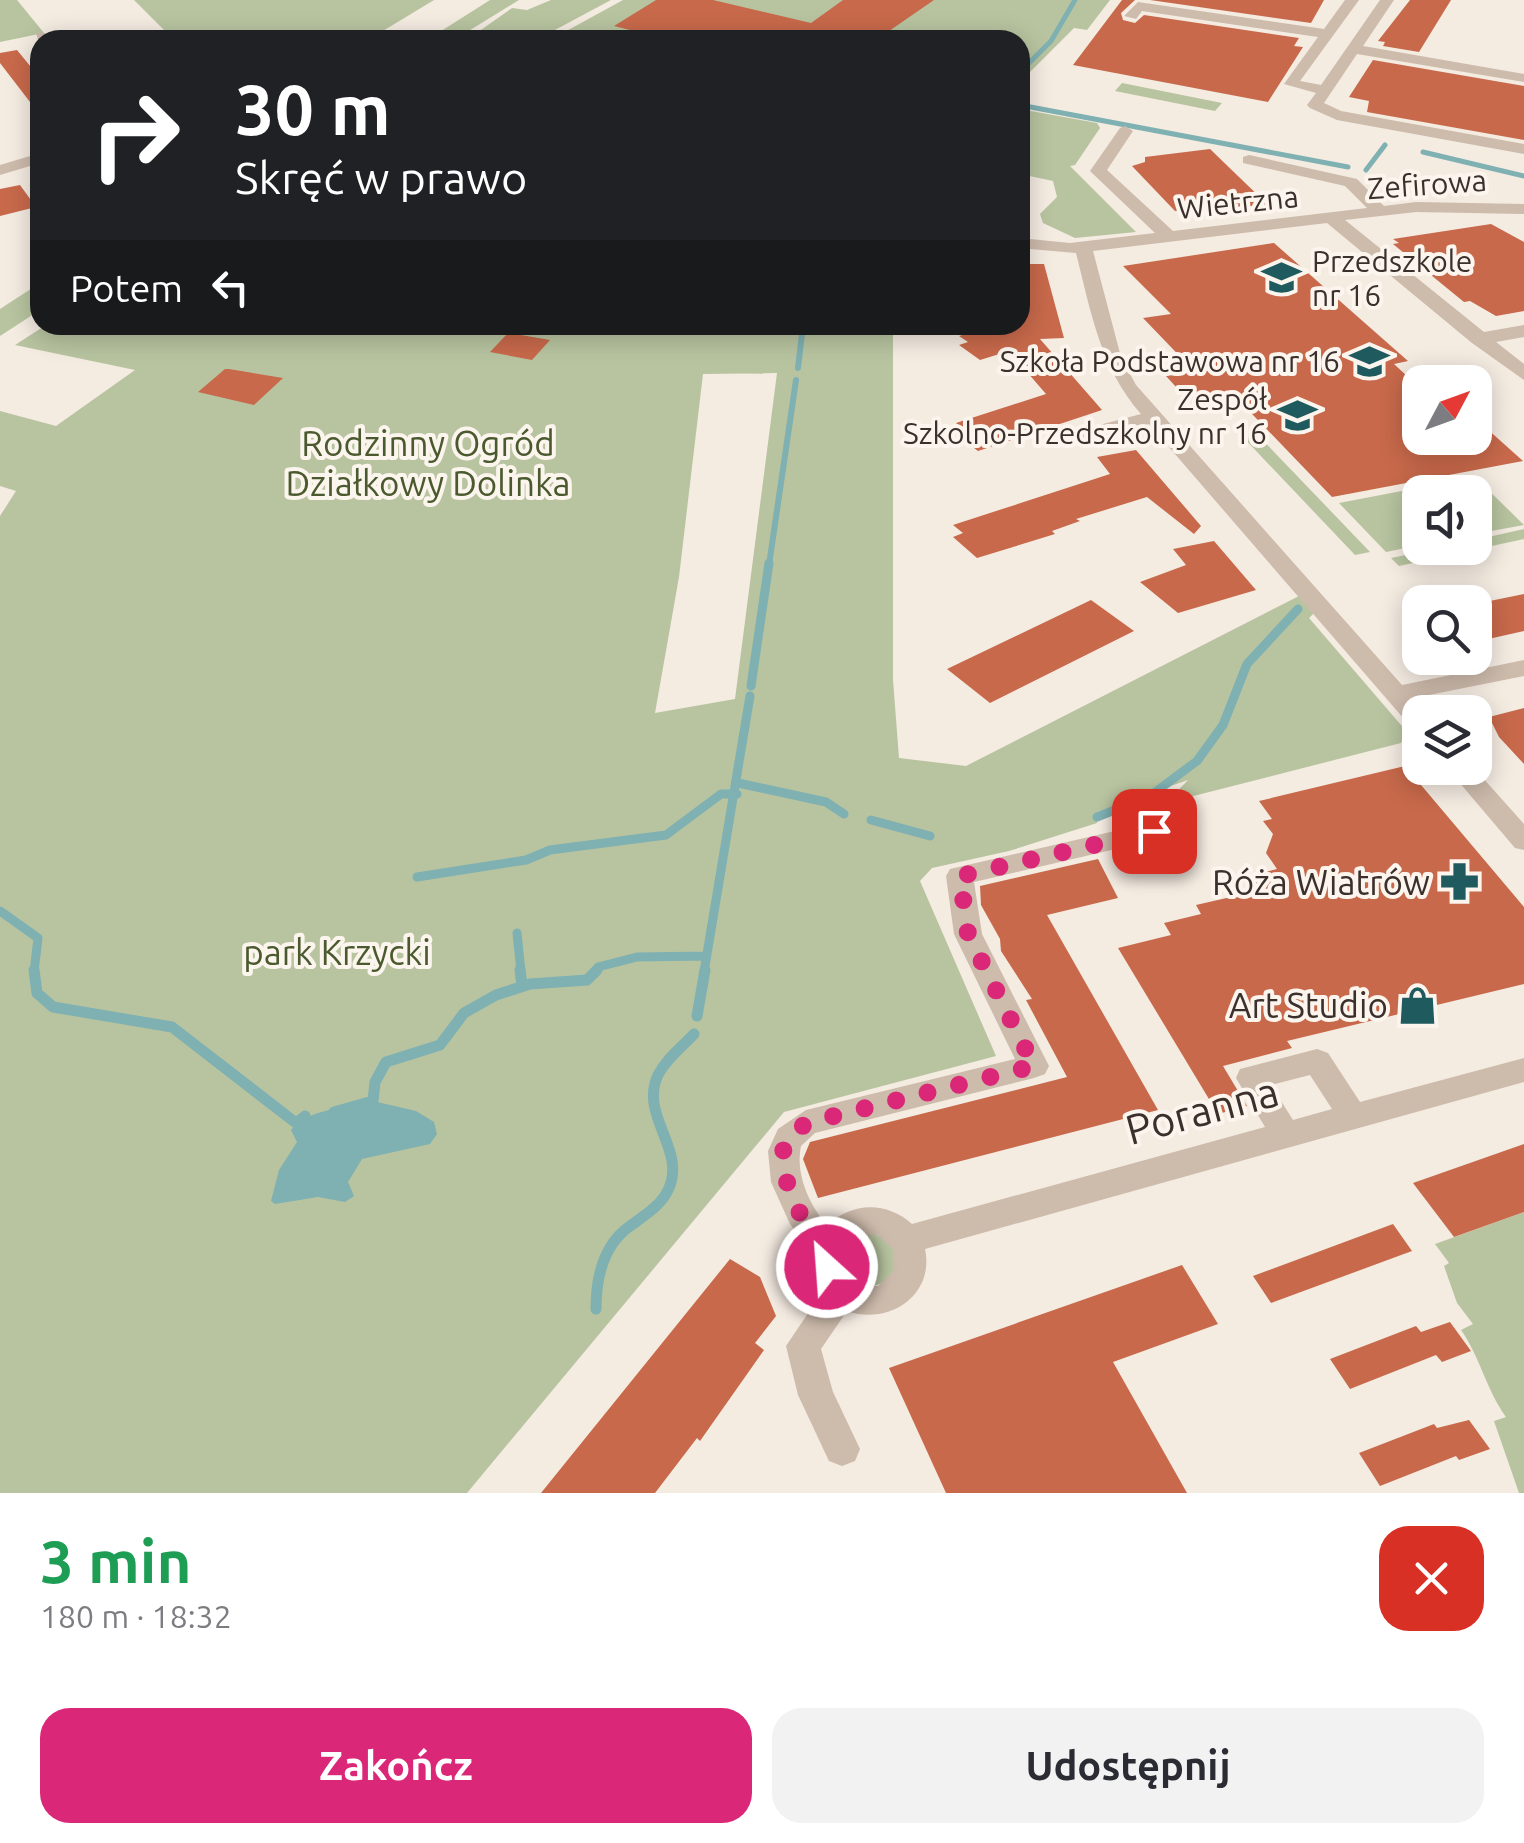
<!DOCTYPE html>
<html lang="pl">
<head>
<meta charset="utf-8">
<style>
	body { margin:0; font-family:Ubuntu,sans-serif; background:#f2f2f3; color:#2b2b33; height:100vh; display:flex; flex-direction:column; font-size:38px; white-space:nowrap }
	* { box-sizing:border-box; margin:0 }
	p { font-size:32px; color:#7c7c81 }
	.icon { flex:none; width:55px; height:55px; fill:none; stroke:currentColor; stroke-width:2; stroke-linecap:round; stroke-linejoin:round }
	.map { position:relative; height:1493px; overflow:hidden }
	.drawer { display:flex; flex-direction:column; background:#fff; flex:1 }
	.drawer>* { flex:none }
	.banner { position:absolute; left:30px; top:30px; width:1000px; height:305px; border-radius:30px; box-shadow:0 5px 25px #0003; background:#202124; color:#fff; overflow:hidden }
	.needle { width:65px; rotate:49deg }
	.fabs { position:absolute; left:1402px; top:365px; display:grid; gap:20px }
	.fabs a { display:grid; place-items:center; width:90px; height:90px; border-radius:20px; background:#fff; box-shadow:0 5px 25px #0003; font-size:50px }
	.pin { position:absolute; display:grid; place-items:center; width:85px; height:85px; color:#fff; margin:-42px; border-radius:20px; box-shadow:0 5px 15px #0006 }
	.me { position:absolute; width:110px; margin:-55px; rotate:334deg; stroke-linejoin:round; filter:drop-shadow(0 0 8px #0008) }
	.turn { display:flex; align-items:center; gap:35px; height:210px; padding:0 40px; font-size:45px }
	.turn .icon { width:130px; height:130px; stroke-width:2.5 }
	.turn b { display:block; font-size:70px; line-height:85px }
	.then { display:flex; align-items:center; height:95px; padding:0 40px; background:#0003; gap:20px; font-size:38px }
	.round { display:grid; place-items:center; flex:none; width:105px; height:105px; border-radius:30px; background:#f2f2f3 }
	.headline { display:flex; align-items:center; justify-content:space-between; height:170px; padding:0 40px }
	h1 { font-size:60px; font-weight:700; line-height:75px; color:#1e9e55 }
	.primary-button { display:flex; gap:20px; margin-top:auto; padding:20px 40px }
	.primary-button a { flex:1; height:115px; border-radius:30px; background:#db2777; color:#fff; font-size:40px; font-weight:700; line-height:115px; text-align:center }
	.primary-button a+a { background:#f2f2f3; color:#2b2b33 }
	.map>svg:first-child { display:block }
	.green { fill:#b8c4a0; fill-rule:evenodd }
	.water { fill:#7fb0b2 }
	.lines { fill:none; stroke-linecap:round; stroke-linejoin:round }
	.stream-far3 { stroke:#7fb0b2; stroke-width:5 }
	.stream-far2 { stroke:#7fb0b2; stroke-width:6 }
	.stream-far1 { stroke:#7fb0b2; stroke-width:9 }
	.stream { stroke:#7fb0b2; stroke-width:11 }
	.building { fill:#c8694b }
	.minor { fill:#cdbbac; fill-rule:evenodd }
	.route { stroke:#db2777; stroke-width:18; stroke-dasharray:0 32.4 }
	.labels { text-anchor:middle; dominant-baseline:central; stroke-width:8; stroke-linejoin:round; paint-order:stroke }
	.far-street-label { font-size:30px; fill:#3b302b; stroke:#fbf5ee }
	.far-poi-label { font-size:30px; fill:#3b302b; stroke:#fbf5ee; text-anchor:end }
	.park-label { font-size:35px; fill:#4a5a2e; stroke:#fbf5ee }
	.poi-label { font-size:35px; fill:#3b302b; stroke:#fbf5ee; text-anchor:end }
	.near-street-label { font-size:42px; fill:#3b302b; stroke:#fbf5ee }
</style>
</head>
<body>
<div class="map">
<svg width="1524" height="1493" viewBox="0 0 1524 1493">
	<rect width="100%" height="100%" fill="#f4ebe1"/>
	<path class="green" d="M0,0H17L44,33L0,42Z
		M134,0H434L368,40H174Z
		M490,0H519L454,40H427Z
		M551,0H611L540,38H481L478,32L512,8L527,10Z
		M623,0H1110L1087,30L1074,28L1020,82V40H550Z
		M1122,83L1222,103L1215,111L1115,91Z
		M1020,109L1097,123L1100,128L1075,165L1070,166L1136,232L1075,238L1043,223L1040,214L1057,197L1053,181L1020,174Z
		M40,283V310L0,336V309Z
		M46,325H893V680L899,758L966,766L1301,595L1314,613L1309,618L1407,732L1401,743L1166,803L1188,780L1097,812V823L1009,851L932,868L920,881L996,1056L784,1112L467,1493H0V516L16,491L0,486V411L56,426L135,370L15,345ZM777,373L735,699L655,713L679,577L703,374Z
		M1255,432L1370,552L1355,555L1241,435Z
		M1475,477L1524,525L1475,534V492H1420V545L1386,552L1339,503Z
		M1524,529V539L1399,566L1391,558L1440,548H1475V540Z
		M1524,1212V1493H1519L1494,1421L1506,1417C1486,1389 1480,1357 1461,1330L1473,1324L1457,1303L1444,1266L1449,1263L1435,1244Z
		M844 1260a26 26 0 1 1 52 0a26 26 0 1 1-52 0Z"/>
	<path class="water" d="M373,1101L416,1111L434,1122L437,1134L430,1144L362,1159L348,1182L354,1196L345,1202L318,1197L275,1204L271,1201L279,1170L297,1142L291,1130C307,1108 347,1109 373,1101Z"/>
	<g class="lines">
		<path class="stream-far3" d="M1020,72L1051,41L1075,0
			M1020,105L1348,167
			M1423,152L1524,176
			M1366,170L1385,145"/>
		<path class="stream-far2" d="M798,368L803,325
			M769,565L796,380"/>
		<path class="stream-far1" d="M751,686L769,563
			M738,783L826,802L844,814
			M1097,817L1150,796L1197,761L1223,725L1247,664L1298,609
			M871,820L930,836
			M417,877L526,860L550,850L666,835L721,794H737
			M0,911L38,938L34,972
			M517,933L521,972
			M596,972L598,967L637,957L705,956
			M704,972L750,696"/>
		<path class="stream" d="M34,970L37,993L53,1007L172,1027L296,1123L305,1116
			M520,970L522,986
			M697,1016L705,970
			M334,1112L373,1101L375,1082L386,1062L440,1045L464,1013L496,995L530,984L587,980L597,970
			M596,1309C596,1277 603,1245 630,1226C645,1215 662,1205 669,1188C686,1149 639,1115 658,1075C666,1059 682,1047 694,1034"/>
	</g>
	<path class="building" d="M656,0H713L811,23L843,0H934L876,40L849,35L847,40H669L614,26Z
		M1122,0H1135L1121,13L1123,20L1135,23L1144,15L1299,38L1294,46L1303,47L1268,102L1073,65Z
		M1150,0H1324L1311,23Z
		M1410,0H1451L1419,52L1383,46L1385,42L1378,41Z
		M17,50L40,78V115L0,63V53Z
		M1373,60L1524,86V140L1367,112L1369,101L1349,97Z
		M1210,149L1268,205L1175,211L1132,166L1145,162V157Z
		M20,185L36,207L0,216V189Z
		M1491,224L1524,242V311L1496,316L1470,301L1464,302L1393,244L1399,243L1393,239Z
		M1274,243L1408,361L1394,364L1420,388V438H1475V418L1523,461L1332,497L1230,391L1187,399L1166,376L1195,372L1143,318L1171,314L1123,266Z
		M1020,264H1044L1064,338L1040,339L1102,410L978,451L956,434L965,431L956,423L1046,394L1009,351L980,360L959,345L968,342L959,336L994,325H1020Z
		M508,333L515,334L550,340L532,360L490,352Z
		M225,369H229L283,378L254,405L198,392Z
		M1136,450L1201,526L1194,534L1147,497L1076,519L1080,521L1052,531L1055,534L977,558L953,537L963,533L953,525L1110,474L1097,457Z
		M1214,541L1256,590L1178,613L1140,582L1186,565L1173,549Z
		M1524,594V631L1475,642V604Z
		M1091,600L1134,631L990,703L947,669Z
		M1524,708V764L1499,737L1489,717Z
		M1405,766L1524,907V984L1287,1041L1292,1048L1223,1066L1247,1106L1218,1114L1118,948L1171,935L1164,923L1201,914L1196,905L1257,891L1247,877L1277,869L1266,853L1273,834L1263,821L1272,819L1259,801Z
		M1098,859L1118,898L1047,915L1158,1110L818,1198L803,1159L810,1142L1067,1077L1026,1000L1032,999L1001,951L1000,939L981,905L980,886Z
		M1524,1144V1212L1454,1237L1413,1183Z
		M1393,1224L1412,1251L1271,1303L1253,1276Z
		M730,1259L760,1277L776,1316L755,1343L764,1350L700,1441L697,1438L655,1493H541Z
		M1182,1265L1218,1324L1113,1362L1187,1493H946L889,1368Z
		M1450,1322L1471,1351L1442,1362L1436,1355L1350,1389L1330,1359L1416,1326L1421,1332Z
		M1469,1420L1490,1449L1459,1460L1456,1456L1380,1486L1359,1453L1434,1424L1437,1428Z"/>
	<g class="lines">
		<path class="minor" d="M1345,0H1359L1300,81L1321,85L1380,0H1394L1363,46L1524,74V82L1357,54L1324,103L1341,111L1524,144V154L1337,120L1310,108L1307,105L1316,93L1284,84L1318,37L1142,11L1136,19L1124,16L1138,2L1324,29Z
			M36,33H46L51,40L39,43Z
			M1125,126L1133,131L1107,170L1173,231L1367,208L1345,186L1243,163V157L1249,155L1357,179L1384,206L1416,202L1524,204V214L1416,212L1345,220L1484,332L1524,325V337L1496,342L1524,364V380L1472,343L1327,223L1093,251L1121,357L1136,385L1402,685L1524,660V676L1414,698L1426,712H1420V729L1411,727L1149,424L1076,443L1069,441V433L1141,414C1100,367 1091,312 1076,253L1030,249L1021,244L1030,239L1070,243L1155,233L1090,171L1120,128Z
			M40,153V163L0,175V165Z
			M1447,768H1474L1524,824V850L1515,848Z
			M1154,822L1163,824L1167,831L1163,838L974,882L982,934L1049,1066L1045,1074L1034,1078L815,1133L801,1146C795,1174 809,1204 827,1226C851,1202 886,1201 912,1224L1265,1127L1236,1078L1240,1069L1317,1049L1328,1053L1360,1102L1524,1058V1082L925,1249C935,1295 889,1326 847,1311L821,1349L833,1392L860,1449L855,1461L842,1466L829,1461L798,1395L786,1346L823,1291L813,1256L790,1224L771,1182L768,1151L778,1129L806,1110L1015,1059L954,934L946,876L950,869ZM1310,1075L1332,1109L1293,1120L1271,1085ZM862,1235H878L893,1249V1272L878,1286H862L847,1272L848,1248Z"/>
	</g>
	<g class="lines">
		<path class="route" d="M827,1267L828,1249C805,1234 771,1165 787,1140C791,1134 801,1128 806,1123L1034,1066L968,934L960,876L1154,831"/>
	</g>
	<defs>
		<symbol id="school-bare" viewBox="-9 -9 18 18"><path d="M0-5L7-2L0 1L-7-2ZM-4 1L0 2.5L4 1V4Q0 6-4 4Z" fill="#1f5a5e" stroke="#fbf5ee" stroke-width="2.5" paint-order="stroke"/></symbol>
		<symbol id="pharmacy-bare" viewBox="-9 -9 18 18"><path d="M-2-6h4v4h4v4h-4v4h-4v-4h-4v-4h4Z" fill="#1f5a5e" stroke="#fbf5ee" stroke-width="2.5" paint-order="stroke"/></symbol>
		<symbol id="shop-bare" viewBox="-9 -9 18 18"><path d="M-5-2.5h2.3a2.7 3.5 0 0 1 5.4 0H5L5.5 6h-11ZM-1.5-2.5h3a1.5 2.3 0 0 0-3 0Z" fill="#1f5a5e" stroke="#fbf5ee" stroke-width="2.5" paint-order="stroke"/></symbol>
	</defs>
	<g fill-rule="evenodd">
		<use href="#school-bare" x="1254" y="250" width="55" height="55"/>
		<use href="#school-bare" x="1342" y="334" width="55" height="55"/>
		<use href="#school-bare" x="1270" y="388" width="55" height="55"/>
		<use href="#pharmacy-bare" x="1432" y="854" width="55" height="55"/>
		<use href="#shop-bare" x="1390" y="978" width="55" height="55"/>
	</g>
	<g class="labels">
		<g class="far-street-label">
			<text transform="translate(1427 184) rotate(-4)">Zefirowa</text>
			<text transform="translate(1238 202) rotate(-6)">Wietrzna</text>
		</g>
		<g class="far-poi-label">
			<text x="1312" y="261" text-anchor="start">Przedszkole<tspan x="1312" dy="34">nr 16</tspan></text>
			<text x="1340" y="361">Szkoła Podstawowa nr 16</text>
			<text x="1267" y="399">Zespół<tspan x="1267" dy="34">Szkolno-Przedszkolny nr 16</tspan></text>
		</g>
		<g class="park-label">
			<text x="428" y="443">Rodzinny Ogród<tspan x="428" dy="40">Działkowy Dolinka</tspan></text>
			<text x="337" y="952">park Krzycki</text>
		</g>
		<g class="poi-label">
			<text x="1430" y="882">Róża Wiatrów</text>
			<text x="1388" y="1005">Art Studio</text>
		</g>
		<g class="near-street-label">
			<text transform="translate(1202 1110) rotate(-15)">Poranna</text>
		</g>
	</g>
</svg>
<div class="fabs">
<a><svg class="needle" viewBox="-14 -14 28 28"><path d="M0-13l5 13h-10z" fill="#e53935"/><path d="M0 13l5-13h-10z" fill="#7c7c81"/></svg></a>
<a><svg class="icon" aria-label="sound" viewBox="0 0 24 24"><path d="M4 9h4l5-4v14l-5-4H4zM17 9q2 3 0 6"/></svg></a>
<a><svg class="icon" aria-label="search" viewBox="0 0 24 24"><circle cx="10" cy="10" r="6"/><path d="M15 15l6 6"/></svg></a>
<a><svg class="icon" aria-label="layers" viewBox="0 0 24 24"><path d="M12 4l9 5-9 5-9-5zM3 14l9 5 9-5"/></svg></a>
</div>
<div class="pin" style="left:1154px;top:831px;background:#d93025"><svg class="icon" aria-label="arrive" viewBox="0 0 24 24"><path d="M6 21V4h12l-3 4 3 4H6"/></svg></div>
<svg class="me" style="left:827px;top:1267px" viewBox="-20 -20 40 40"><circle r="17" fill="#db2777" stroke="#fff" stroke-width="3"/><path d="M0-11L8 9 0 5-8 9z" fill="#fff"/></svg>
<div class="banner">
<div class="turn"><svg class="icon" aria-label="right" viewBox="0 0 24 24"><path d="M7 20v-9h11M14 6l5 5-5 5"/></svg><div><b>30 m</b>Skręć w prawo</div></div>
<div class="then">Potem<svg class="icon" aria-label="left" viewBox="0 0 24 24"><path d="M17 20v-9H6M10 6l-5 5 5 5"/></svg></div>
</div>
</div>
<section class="drawer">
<div class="headline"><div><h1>3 min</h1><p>180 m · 18:32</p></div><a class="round" style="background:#d93025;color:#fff"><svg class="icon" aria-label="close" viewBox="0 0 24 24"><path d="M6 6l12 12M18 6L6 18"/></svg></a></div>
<div class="primary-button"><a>Zakończ</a><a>Udostępnij</a></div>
</section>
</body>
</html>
